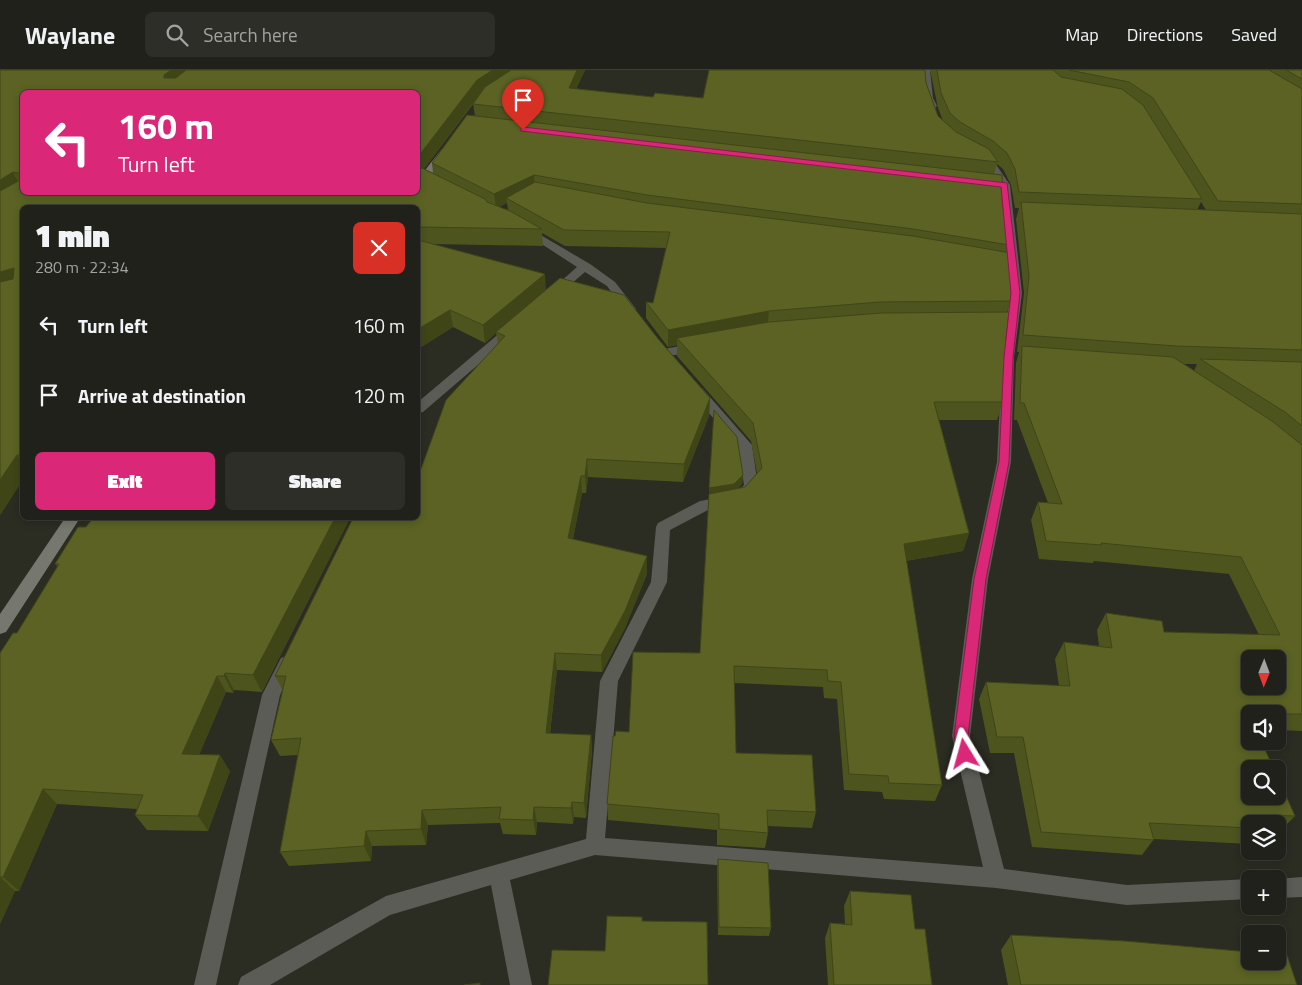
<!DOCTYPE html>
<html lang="en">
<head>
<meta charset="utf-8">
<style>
	body { margin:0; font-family:"Titillium Web",sans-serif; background:#2d2e27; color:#f1f3f6; height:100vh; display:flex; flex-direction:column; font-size:19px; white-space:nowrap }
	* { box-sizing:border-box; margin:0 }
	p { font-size:16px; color:#a2a3a2 }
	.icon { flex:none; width:28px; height:28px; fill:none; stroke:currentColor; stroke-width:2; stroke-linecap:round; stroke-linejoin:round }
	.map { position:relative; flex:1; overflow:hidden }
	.sheet { position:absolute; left:20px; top:135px; width:400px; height:315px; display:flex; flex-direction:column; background:#20211a; border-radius:8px; box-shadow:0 2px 8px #0003,0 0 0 1px #3d3e39 }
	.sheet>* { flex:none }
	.hud { position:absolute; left:20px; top:20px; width:400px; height:105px; border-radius:8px; box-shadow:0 2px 8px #0003,0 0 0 1px #3d3e39; background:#db2777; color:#fff; overflow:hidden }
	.needle { width:32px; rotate:181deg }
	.tools { position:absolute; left:1241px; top:580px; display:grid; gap:10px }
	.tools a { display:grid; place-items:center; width:45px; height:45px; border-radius:8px; background:#20211a; box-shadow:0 2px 8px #0003,0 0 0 1px #3d3e39; font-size:25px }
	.pin { position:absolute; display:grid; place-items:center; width:42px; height:42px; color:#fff; margin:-51px -21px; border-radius:50% 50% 50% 0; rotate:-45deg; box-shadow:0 0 5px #0007 }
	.pin .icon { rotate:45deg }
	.me { position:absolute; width:55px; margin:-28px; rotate:352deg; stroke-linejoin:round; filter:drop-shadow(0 0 4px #0008) }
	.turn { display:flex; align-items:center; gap:18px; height:105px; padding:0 15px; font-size:22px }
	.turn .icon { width:65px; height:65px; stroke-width:2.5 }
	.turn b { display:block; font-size:35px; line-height:42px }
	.round { display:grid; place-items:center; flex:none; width:52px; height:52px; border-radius:8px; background:#2d2e27 }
	.overview { display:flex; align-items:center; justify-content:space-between; height:85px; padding:0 15px }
	h1 { font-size:30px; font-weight:800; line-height:38px }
	.primary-button { display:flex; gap:10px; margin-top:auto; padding:10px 15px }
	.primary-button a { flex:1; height:58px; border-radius:8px; background:#db2777; color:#fff; font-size:20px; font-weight:800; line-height:58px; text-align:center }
	.primary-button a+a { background:#2d2e27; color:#f1f3f6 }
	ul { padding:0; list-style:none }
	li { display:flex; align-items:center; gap:15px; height:70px; padding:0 15px }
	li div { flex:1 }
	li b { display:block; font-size:19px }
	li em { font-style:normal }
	header { display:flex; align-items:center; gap:30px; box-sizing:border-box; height:70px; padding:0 25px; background:#20211a; border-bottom:1px solid #3d3e39 }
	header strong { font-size:24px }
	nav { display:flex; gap:28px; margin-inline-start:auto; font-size:18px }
	.search { width:350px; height:45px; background:#2d2e27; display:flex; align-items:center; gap:12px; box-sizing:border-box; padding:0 18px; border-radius:8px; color:#a2a3a2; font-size:19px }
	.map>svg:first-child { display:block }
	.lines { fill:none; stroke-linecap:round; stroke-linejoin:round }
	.street { fill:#5c5c57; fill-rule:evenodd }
	.secondary { fill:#767870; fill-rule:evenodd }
	.wall { fill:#4e541e; fill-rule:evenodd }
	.shaded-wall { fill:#404518 }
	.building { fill:#5b6223; stroke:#404518; fill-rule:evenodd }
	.route { fill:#db2777; stroke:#8e194d }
</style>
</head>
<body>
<header>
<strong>Waylane</strong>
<div class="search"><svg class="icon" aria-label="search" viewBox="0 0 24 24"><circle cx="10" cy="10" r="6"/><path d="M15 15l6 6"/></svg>Search here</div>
<nav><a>Map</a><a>Directions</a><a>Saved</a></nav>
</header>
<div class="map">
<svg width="1302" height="915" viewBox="0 0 1302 915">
	<rect width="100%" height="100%" fill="#2b2c22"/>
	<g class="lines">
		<path class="street" d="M922,0H930L933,28L937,36L935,38H929L925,28Z
			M982,85L993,90L1010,115L1022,223L1014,287L1011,392L988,509L970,666L1004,799L1127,815L1250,809V829L1127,835L996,818L595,785L510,810L532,915H510L491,815L390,845L270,915H238L241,907L386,826L586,769L600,611L651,512L656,457L658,453L700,431L734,425L744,415L738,376L692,324L690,321L692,318H702L752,375L758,416L743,433L708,440L670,460L667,512L618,611L605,768L983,797L952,666L972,509L997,392L1002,287L1010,223L1000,115L986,94L977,88Z
			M527,157L590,194L615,212L636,239L634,242H626L607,216L585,202L558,225H550L548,223L550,221L577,197L523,162L522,160Z
			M512,255L518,259L516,262L423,342L418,343V332L508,256Z
			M697,273L703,277L701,280L664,287L658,283L664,279Z
			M287,586L293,588L295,593L280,625L216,915H194L262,625L281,588Z
			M1302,807V827L1278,828L1277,809Z"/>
		<path class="secondary" d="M444,79L449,82L447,84L429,110L418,116V109L441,80Z
			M65,448H80L6,562L0,564V544Z"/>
	</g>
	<path class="wall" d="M0,0H585L576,19L653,27L703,28L926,13L938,46L943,51L938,38L930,0H1053L1054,1V0H1302V661L1278,660V644H1250V671L1295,746L1280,761H1278V754H1250V773L1249,774L1154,769L1142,785L1032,777L1014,683H990L979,629L986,612L1059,616L1055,589L1064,572L1099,576L1097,560L1106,543L1164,562L1259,565L1229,504L1094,491L1093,493L1039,489L1031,450L1038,432L1048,433L1017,350H1014L1016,293L1019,282H1017L1024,223L1016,149L1019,138H1015L1011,115L1003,99L997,94L994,104L1003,130L1009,175L1007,182L1011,231L1007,242L1003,332L997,350H939L969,463L963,481L906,491L942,715L935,731L884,729L882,722L844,720L837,629L824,628L823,617L734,613L736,683L816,742L812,758L768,756V763L765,778L717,775V760L608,750L607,734L615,666L629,662L700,583L714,340L743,405L742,414L738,418L745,417L757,403L751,371L677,286V275L668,277L646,248V232L653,233L666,178L565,176L542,163L543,176L432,174L546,219L659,270L710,328L709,346L683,412L588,407L586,423H582L573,469L647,486V504L625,558L602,602L557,600L550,664L591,665L592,681L586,748L574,747L573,754L537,752L536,765L503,764L500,753L428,755L426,775L372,776L371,791L289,796L280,782L298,685L280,686L271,670L283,621L275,606L421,399L498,274L496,263L485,273L453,257L418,279V138H22V411L0,445ZM22,22H418V122H22ZM480,25L473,34L475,46L432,93L433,103L424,99ZM1201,132L1206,140H1197ZM507,133L508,140L499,137ZM1183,294H1197L1194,301Z
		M93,448H350L262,622L234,620L233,623L226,622L199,684L230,701L208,761L147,760L135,745L137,739L57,734L19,821H15L0,854V583L17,563L58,497L55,494L86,457Z
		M718,789L771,858L769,866L718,865L717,797Z
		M850,821L915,859L932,915H828L825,868L830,853L845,854L844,836Z
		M1011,865L1297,915H1008L1001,880Z"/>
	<path class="shaded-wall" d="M171,0H193L170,21L164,8V5Z
		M493,0H519L479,25L418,107V87L477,10Z
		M577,0H585L570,33L569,18Z
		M13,102L21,118L0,131V110Z
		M534,105L535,118L506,128L507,133L496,138L494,124Z
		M14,198L22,214L0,221V202Z
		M545,204L546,221L496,262V263L485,273L483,255Z
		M450,240L453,257L418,279V259Z
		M769,241L767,258L677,268V275L668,277V260Z
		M710,328L709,346L683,412L684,394Z
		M17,385L22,393V411L0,445V410Z
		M587,389L588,407L586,423L585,406Z
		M743,405L742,414L733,423L709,428V418Z
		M581,406L582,423L570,485L568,468Z
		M335,448H350L262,622L253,605Z
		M969,463L963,481L899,492L904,474Z
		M647,486V504L625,558L602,602L601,585Z
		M555,583L557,600L548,680L546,663Z
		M225,603L234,620L233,623L224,606Z
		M217,606L226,622L193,700L182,684Z
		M591,665L592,681L586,748L584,733Z
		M220,685L230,701L208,761L198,746Z
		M43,719L57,734L19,821L3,807Z
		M572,732L574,747L573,754L571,738Z
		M534,737L537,752L536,765L533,750Z
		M422,740L428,755L426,775L421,759Z
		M366,761L372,776L371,791L364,776Z
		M0,807L15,821L0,854Z"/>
	<path class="building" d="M0,0H171L164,5V8H176L186,0H493L477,10L418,87V22H22V104L13,102L0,110Z
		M511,0H577L569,18L653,27L655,23L703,28L709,0H925L926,13L938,46L956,62L989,79L998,92L473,34L485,17Z
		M937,0H1053L1061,7L1122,19L1143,35L1202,129L1019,122L1015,99L1007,83L993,71L960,52L950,43L941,23Z
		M1069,0H1269L1302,19V134L1218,131L1153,28L1129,12Z
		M1286,0H1302V9Z
		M467,45L1002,105L1003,130L1005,132L1009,175L913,159L647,125L534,105L494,124L432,93Z
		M422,98L485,129L487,132L510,141L542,159L418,157V138H22V385H17L0,410V212L13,209L14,198L0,202V121L22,109V122H418V100Z
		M535,112L647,133L913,166L1011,183L1013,206L1011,231L880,232L769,241L668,260L646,232L653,233L670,162L564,160L506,128Z
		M1021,132L1302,144V280L1176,276L1023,265L1029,206Z
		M418,170L545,204L483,255L450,240L418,259Z
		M560,208L624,225L659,270L710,328L684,394L587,389L585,406H581L568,468L647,486L625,541L601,585L555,583L546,663L591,665L584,733L572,732L571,738L534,737L533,750L499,749L501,737L422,740L421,759L366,761L364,776L280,782L301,668L271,670L286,606H275L353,448H418V399H421L446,330L505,266L496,262Z
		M1009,242L1006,269L1003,332H934L969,463L904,474L942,715L889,713L888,706L849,704L841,612L828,611L827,600L734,596L736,683L812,685L816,742L767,740L768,763L719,759V744L607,734L613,666H615L616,661L629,662L633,582L700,583L709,424L745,417L762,398L753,353L677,268L769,252L881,243Z
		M1022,276L1173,287L1272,351L1302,375V644H1279L1281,647H1278V644H1250V671H1261L1274,699H1250V726H1278V707L1295,746L1258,745L1262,754H1250V758L1149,753L1154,770L1041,762L1023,667H997L986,612L1070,616L1064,572L1112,578L1106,543L1162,551L1164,562L1280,565L1241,487L1101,473L1102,475L1046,471L1038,432L1062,434L1024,333H1020ZM1250,589H1278V616H1250Z
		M1200,289L1302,292V356L1285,342Z
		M714,340L737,367L743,405L734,414L709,418Z
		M93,448H335L253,605L225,603L224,606H217L182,684L220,685L198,746L135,745L143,725L43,719L3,807H0V583L13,563H17L59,494H55L78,457H86Z
		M718,789L768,793L771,858L719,857Z
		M850,821L911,825L915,859H925L932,915H834L830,853L852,855Z
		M607,846L642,847V851L707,852L708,915H548L552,880L605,881Z
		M1011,865L1125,871L1250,882V891H1278V884L1287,885L1297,915H1021Z
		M480,913V915H464Z"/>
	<path class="route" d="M523,57L1007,113L1020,223L1013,287L1009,392L986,509L968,666L972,684L970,688L965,690L960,688L954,666L974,509L999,392L1004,287L1011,223L1001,117L521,61L520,60Z"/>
</svg>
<div class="tools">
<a><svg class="needle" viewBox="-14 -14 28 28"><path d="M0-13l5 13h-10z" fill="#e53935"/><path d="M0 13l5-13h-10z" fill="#a2a3a2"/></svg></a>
<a><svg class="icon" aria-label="sound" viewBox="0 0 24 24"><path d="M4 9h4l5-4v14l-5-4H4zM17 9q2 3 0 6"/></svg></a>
<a><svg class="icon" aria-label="search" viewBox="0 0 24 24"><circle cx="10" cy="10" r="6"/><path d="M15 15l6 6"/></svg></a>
<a><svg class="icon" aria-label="layers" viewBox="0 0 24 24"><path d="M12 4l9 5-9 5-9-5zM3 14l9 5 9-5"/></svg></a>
<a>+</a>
<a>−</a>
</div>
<div class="pin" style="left:523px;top:60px;background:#d93025"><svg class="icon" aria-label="arrive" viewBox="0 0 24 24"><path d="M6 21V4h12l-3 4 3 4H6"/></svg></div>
<svg class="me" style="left:965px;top:684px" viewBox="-20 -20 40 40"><path d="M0-17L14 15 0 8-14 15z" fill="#db2777" stroke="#fff" stroke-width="4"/></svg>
<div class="hud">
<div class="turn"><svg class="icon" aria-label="left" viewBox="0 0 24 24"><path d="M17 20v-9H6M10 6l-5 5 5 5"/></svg><div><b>160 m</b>Turn left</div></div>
</div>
<section class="sheet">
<div class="overview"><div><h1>1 min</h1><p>280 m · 22:34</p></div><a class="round" style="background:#d93025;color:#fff"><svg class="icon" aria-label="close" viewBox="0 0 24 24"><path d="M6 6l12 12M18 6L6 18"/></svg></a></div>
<ul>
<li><svg class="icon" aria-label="left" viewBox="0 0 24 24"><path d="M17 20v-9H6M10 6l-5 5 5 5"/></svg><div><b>Turn left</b></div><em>160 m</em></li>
<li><svg class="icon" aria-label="arrive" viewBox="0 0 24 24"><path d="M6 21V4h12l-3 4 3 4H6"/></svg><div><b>Arrive at destination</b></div><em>120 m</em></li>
</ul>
<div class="primary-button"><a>Exit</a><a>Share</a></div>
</section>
</div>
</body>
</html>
